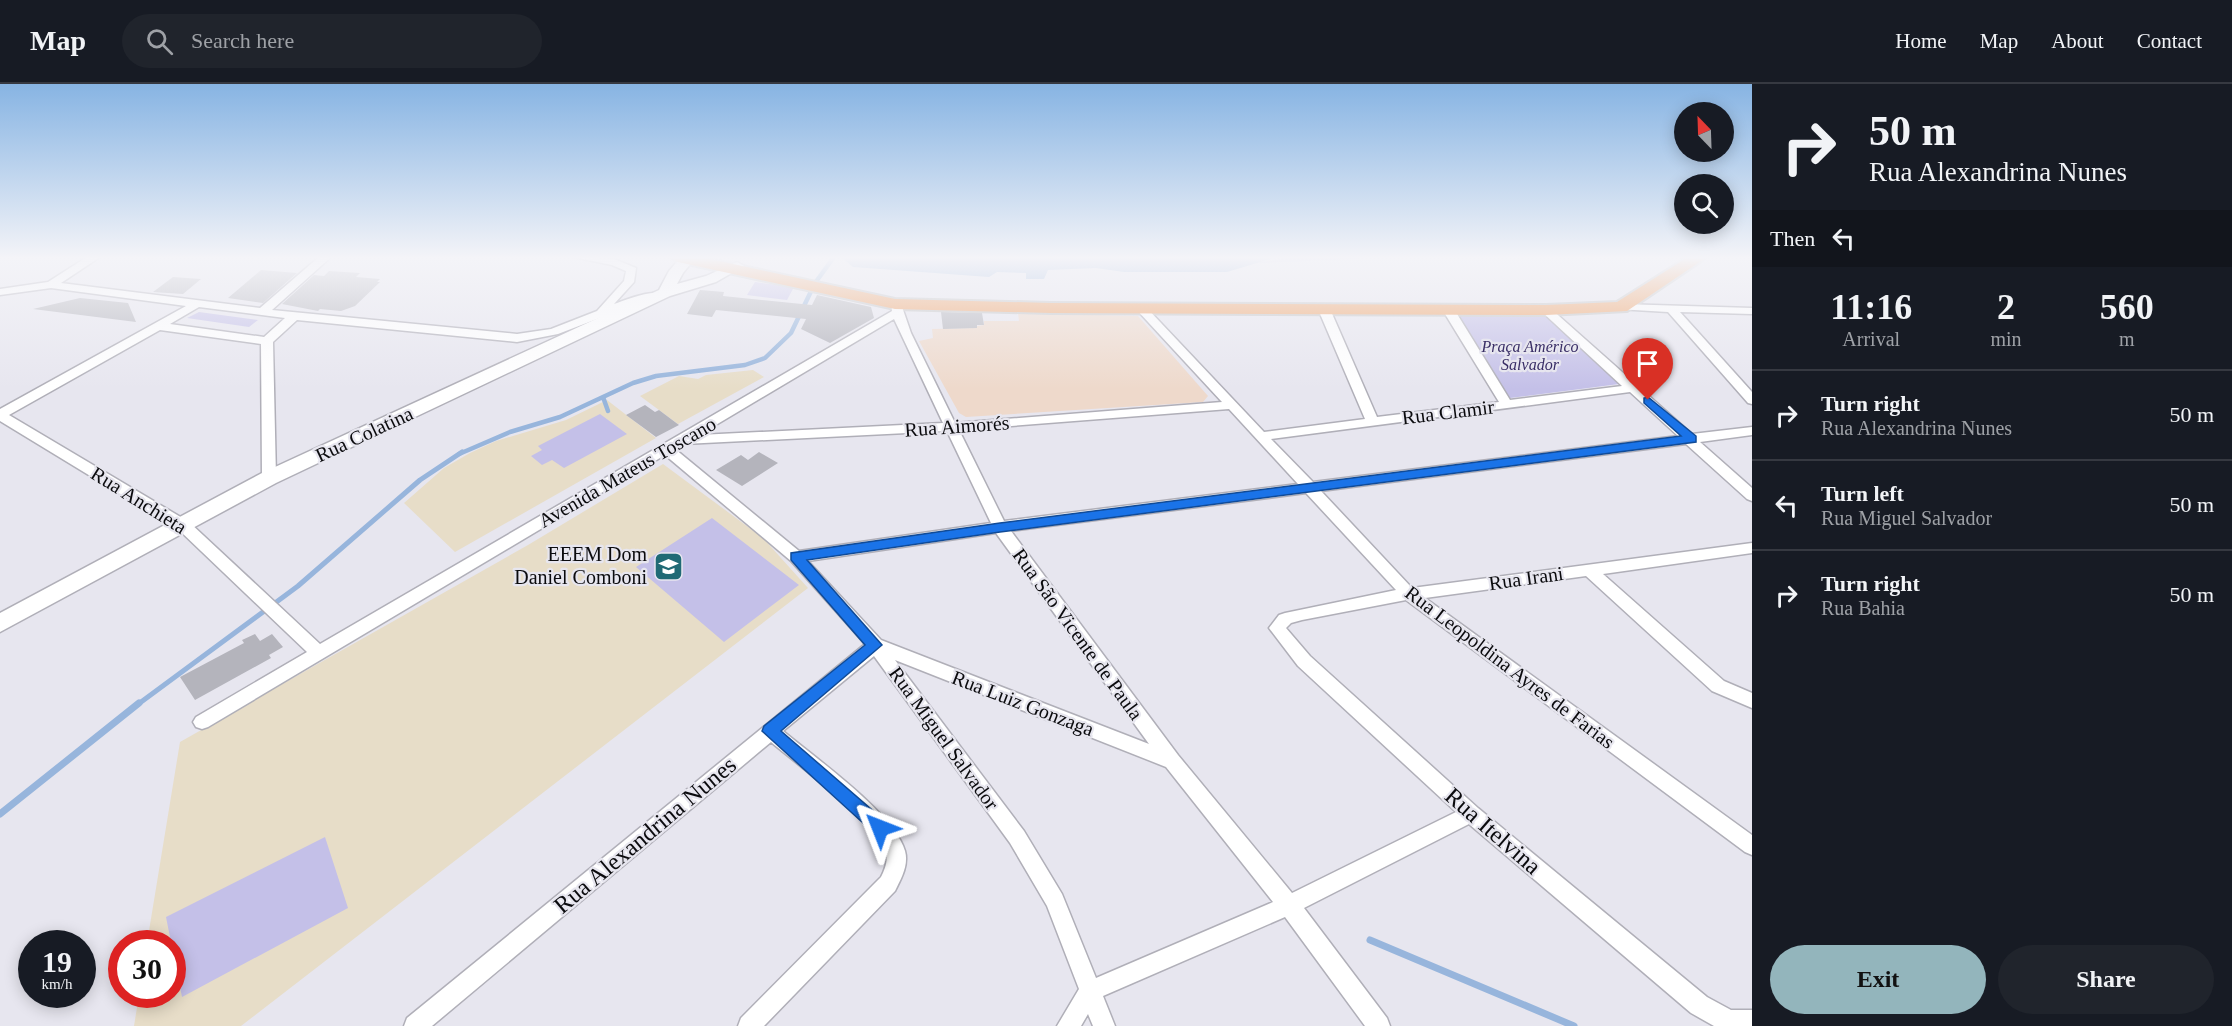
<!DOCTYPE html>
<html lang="en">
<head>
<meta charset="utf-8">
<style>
	body { margin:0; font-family:Georgia,serif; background:#20242c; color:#f1f3f6; height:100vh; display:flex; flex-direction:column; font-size:22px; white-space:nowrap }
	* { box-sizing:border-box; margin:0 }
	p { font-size:20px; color:#9ea1a6 }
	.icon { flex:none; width:33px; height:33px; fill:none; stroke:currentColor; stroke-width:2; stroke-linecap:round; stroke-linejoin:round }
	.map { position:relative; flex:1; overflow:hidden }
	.details { display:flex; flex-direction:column; background:#171b24; width:480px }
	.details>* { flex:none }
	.hud { background:#171b24; color:#f1f3f6; overflow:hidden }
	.needle { width:39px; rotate:337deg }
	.buttons { position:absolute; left:1674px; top:18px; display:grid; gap:12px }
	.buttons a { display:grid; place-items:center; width:60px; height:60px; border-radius:50%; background:#171b24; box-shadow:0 3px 15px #0003; font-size:30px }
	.speed { position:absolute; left:18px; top:846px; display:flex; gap:12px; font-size:30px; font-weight:700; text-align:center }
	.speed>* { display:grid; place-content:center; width:78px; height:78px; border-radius:50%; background:#171b24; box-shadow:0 3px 15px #0003; line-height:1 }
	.speed small { font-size:15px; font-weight:400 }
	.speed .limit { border:9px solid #d22; background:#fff; color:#111 }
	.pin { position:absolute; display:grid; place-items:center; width:51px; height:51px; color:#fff; margin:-62px -26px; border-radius:50% 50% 50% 0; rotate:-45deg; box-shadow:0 0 6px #0007 }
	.pin .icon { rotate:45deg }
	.me { position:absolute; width:66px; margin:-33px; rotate:315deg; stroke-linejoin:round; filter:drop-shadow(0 0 4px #0008) }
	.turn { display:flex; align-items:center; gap:21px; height:126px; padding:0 18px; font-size:27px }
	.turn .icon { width:78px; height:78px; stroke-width:2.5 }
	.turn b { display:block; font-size:42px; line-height:51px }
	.then { display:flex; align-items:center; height:57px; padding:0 18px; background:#0003; gap:12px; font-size:22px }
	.eta { display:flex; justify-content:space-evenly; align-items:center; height:102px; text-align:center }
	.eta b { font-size:36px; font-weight:600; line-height:42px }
	.primary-button { display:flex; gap:12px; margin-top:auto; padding:12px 18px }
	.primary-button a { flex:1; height:69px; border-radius:36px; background:#93b5bc; color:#111; font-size:24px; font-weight:600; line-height:69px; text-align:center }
	.primary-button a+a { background:#20242c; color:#f1f3f6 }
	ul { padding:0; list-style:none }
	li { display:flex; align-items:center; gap:18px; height:90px; padding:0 18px; border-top:2px solid #363941 }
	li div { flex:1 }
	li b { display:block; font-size:22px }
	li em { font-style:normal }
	header { display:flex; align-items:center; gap:36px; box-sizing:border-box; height:84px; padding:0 30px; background:#171b24; border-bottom:2px solid #363941 }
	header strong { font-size:28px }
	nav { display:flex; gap:33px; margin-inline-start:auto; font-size:21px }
	.search { width:420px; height:54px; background:#20242c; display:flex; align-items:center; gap:15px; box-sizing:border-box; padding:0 21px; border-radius:33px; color:#9ea1a6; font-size:22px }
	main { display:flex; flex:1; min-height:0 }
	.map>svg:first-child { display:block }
	.industrial { fill:#eed9cb }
	.education { fill:#e7ddc8 }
	.green { fill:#c4c0e8 }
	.water { fill:#97b5dc }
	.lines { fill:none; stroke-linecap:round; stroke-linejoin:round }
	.stream-far2 { stroke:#97b5dc; stroke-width:4.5 }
	.stream-far1 { stroke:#97b5dc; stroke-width:5 }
	.stream { stroke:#97b5dc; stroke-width:7 }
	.building { fill:#b4b4bc }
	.street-casing { stroke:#b0afb8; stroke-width:3 }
	.secondary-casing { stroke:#b0afb8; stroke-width:3 }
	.primary-casing { stroke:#c4c4c5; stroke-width:4 }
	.street { fill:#fff; fill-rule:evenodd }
	.secondary { fill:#fff; fill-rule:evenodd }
	.primary { fill:#efa369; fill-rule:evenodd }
	.route { fill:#1a73e8; stroke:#114b97; stroke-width:1.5 }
	.labels { text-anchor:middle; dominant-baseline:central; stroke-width:4.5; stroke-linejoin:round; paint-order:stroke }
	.far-park-label { font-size:16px; font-style:italic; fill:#392e66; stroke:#e7e6ef }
	.street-label { font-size:20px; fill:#0b0b0e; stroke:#e7e6ef }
	.poi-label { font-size:20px; fill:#0b0b0e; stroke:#e7e6ef; text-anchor:end }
	.near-street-label { font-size:24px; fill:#0b0b0e; stroke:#e7e6ef }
</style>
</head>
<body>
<header>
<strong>Map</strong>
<div class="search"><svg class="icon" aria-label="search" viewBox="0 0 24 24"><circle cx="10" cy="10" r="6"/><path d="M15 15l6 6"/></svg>Search here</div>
<nav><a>Home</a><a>Map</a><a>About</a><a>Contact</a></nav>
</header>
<main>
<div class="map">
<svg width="1752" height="942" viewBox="0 0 1752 942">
	<rect width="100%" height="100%" fill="#e7e6ef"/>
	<path class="industrial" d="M1018,229L1138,232L1208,312L1203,318L966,333L959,329L919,257L933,254L932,245L977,244V242L984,241V237H1019Z"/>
	<path class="education" d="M753,286L764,293L678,340L640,312L679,292L698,295L706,291Z
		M607,316L656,354L455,468L404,419L444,384L470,369L496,357L566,336Z
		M663,380L763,454L808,504L241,942H134L139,911L172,910V860L147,859L180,658L528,461Z"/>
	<path class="green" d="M1291,173H1404L1257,179Z
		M755,198L794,203L787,216L747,211Z
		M199,228L258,236L249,243L187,234Z
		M1452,230L1550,232L1619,300L1510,314Z
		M600,330L627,350L564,384L552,376L542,381L531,372L542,366L538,362Z
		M712,434L799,501L724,558L636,483Z
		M325,753L348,824L182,913L166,833Z"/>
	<path class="water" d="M841,173H1291L1274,174L1227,188H1124L1096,184L1048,186L1044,195H1026V189L997,188L989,193L853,183Z"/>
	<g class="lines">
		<path class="stream-far2" d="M603,313L608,327
			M459,370L510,348L560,333L633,299L656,292L745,281L765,274L791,249L815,199L834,173"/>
		<path class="stream-far1" d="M137,621L298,502L420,396L462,368"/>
		<path class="stream" d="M0,730L139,619
			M1370,856L1574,942"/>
	</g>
	<path class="building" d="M261,186L297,189L263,219L228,214Z
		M329,187L360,189L356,193L380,195L377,198H380L355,222L341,227L320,225L318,227L282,220L314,191L324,192Z
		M173,193L201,195L183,210L153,208Z
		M700,206L724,208L723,212L812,221L817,211L871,223L874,234L830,259L801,245L806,235L716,226L712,233L687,230Z
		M80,214L128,219L136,238L33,225Z
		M941,228L982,229L984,241H977V244L943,245Z
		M645,321L655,328L659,326L679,341L656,353L626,331Z
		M759,368L778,379L742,402L716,386L741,371L748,376Z
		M255,550L260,557L272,550L283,563L269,571L271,574L195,616L180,593L244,559L242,556Z"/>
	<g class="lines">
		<defs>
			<path id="street" d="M87,173H100L61,199L260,224L319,173H331L272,226L517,250L551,245L597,227L624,197L626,187L612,181L573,173L614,175L636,184L634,198L614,220C626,216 655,203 667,212L628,223L558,250L517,258L297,236L273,258L276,394L269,399L262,394L261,260L160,246L9,331L189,438L320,560L892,227L891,218H899L901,220L911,249L955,339L1222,318L1136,225L1134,223L1140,220L1144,221L1264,348L1365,335L1318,225L1324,222L1330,225L1377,333L1499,318L1442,225L1448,222L1454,225L1510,316L1622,302L1540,226L1546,223L1550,224L1692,350L1752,343V351L1700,358L1752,404V417L1747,415L1686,360L1321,407L1412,504L1752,459V469L1603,490L1724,597L1752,609V624L1712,607L1586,492L1425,514L1752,751V771L1745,768L1406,516L1302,536L1291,539L1286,544L1310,572L1478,724L1707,913L1731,926H1752V942H1714L1691,929L1469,740L1304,824L1387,934L1390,942H1365L1285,833L1103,912L1115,942H1093L1088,930L1081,942H1057L1079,905L1047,822L1010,759L874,572L783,647C814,673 895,730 905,767C909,781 901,795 895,807L764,942H738L741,934L881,793C885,785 889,775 885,767C874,738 797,680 771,658L432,942H404L407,934L865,560L791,477L665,371L208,643L202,645L196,643L193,638L196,633L307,568L179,446L0,337V325L186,222L51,204L0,211V205L48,198ZM199,223L285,234L264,253L170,240ZM894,235L943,339L699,351ZM1630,308L1678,352L1313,398L1271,355ZM1229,325L1298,400L1004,437L959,346ZM947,347L991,439L799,467L675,365L684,360ZM1306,409L1396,506L1285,529L1279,531L1269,544L1298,582L1456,728L1292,809L1178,671L1011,447ZM996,449L1149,660L881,556L808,477ZM895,576L1166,683L1273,818L1096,894L1062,810L1024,747Z
				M1621,220L1752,224V230L1680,228L1752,308V320L1748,319L1668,228L1617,225L1615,223Z"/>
			<path id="secondary" d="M681,173H696L683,189L677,200L706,192L737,178L744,182L716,198L670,212L276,399L0,548V529L262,389L659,206L669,187Z"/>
			<path id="primary" d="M670,173H701L895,215L1051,219L1546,221L1617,218L1688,173H1707L1627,227L1546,231L1051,229L895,225L678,178Z"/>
		</defs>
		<use href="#street" class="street-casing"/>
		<use href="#secondary" class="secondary-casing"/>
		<use href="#primary" class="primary-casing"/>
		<use href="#street" class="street"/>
		<use href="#secondary" class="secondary"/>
		<use href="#primary" class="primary"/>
	</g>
	<linearGradient id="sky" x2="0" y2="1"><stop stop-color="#87b4e3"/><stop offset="0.57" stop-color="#f4f4f8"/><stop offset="1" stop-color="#f4f4f8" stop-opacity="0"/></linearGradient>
	<rect width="1752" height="305" fill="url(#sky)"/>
	<path class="route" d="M1648,313L1696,352V358L1000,448L807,476L882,561L781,647L886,738L888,744L886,749L880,752L874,749L762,647L764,642L865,561L791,476V469L1000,439L1681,352L1644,319V314Z"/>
	<defs>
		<symbol id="school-square" viewBox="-11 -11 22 22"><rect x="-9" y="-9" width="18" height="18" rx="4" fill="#206a75" stroke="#e7e6ef"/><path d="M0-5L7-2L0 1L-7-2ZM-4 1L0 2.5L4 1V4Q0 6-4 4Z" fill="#fff"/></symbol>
	</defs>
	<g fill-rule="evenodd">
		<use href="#school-square" x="652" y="466" width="33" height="33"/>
	</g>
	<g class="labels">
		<g class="far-park-label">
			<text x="1530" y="262">Praça Américo<tspan x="1530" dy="18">Salvador</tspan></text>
		</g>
		<g class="street-label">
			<text transform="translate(1448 328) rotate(-7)">Rua Clamir</text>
			<text transform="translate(957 342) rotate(-4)">Rua Aimorés</text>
			<text transform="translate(364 350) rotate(-25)">Rua Colatina</text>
			<text transform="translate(627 388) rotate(-30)">Avenida Mateus Toscano</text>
			<text transform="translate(139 416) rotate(32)">Rua Anchieta</text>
			<text transform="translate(1526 494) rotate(-8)">Rua Irani</text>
			<text transform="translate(1078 550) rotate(54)">Rua São Vicente de Paula</text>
			<text transform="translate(1510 583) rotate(37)">Rua Leopoldina Ayres de Farias</text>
			<text transform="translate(1023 619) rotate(21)">Rua Luiz Gonzaga</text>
			<text transform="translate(944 654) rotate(54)">Rua Miguel Salvador</text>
		</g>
		<g class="poi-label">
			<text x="647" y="470">EEEM Dom<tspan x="647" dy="23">Daniel Comboni</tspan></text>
		</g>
		<g class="near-street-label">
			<text transform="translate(1493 747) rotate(41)">Rua Itelvina</text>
			<text transform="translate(645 751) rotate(-40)">Rua Alexandrina Nunes</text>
		</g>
	</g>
</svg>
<div class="buttons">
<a><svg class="needle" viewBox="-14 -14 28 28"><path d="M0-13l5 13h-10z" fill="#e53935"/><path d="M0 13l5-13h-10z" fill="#9ea1a6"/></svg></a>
<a><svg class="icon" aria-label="search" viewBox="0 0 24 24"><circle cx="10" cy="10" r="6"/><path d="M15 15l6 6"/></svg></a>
</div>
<div class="speed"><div>19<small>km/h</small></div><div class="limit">30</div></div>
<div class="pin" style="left:1648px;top:316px;background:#d93025"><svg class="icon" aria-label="arrive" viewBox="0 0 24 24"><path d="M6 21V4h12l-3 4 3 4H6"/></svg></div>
<svg class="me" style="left:880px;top:744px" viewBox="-20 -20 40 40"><path d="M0-17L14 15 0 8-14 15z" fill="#1a73e8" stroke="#fff" stroke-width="4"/></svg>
</div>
<section class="details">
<div class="hud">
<div class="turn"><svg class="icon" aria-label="right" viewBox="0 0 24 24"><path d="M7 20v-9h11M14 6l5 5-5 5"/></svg><div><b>50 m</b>Rua Alexandrina Nunes</div></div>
<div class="then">Then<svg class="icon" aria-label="left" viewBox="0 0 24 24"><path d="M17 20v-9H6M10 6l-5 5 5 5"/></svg></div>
</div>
<div class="eta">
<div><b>11:16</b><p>Arrival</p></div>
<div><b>2</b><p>min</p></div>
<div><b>560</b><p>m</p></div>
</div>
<ul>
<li><svg class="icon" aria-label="right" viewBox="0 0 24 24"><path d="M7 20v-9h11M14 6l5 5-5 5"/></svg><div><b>Turn right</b><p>Rua Alexandrina Nunes</p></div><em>50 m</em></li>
<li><svg class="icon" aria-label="left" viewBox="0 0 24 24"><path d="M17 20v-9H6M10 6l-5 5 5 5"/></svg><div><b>Turn left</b><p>Rua Miguel Salvador</p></div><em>50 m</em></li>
<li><svg class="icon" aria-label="right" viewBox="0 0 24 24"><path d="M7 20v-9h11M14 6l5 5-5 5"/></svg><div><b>Turn right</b><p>Rua Bahia</p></div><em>50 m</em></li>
</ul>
<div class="primary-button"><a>Exit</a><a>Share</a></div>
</section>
</main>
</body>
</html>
